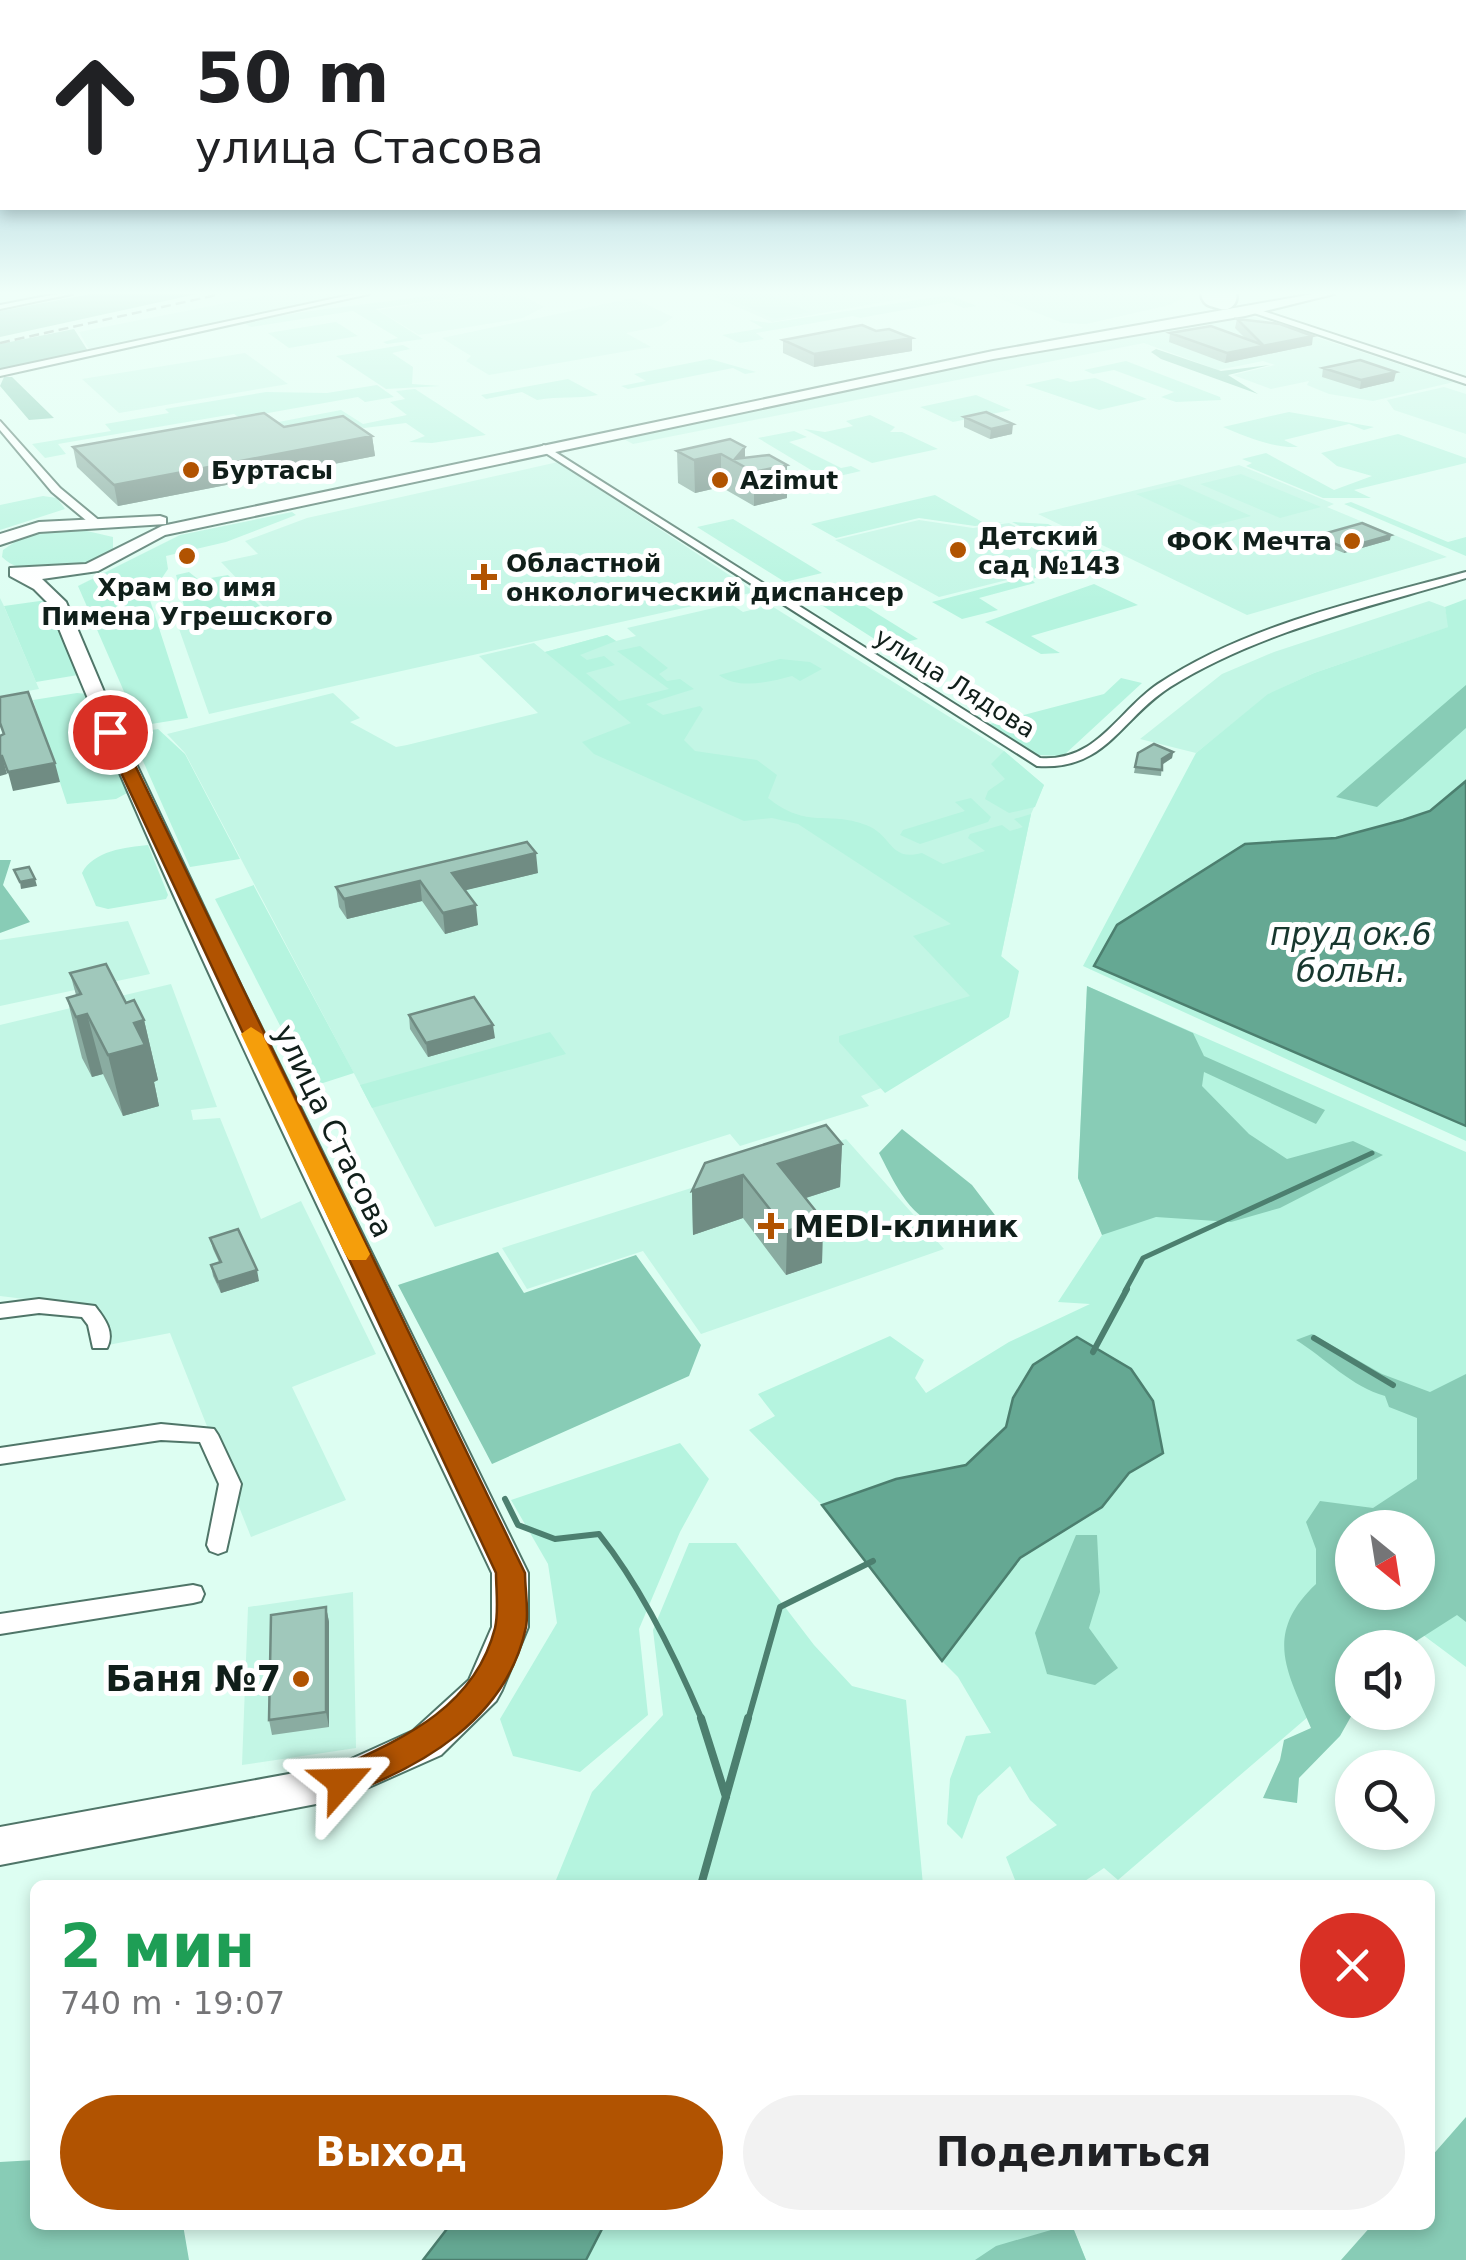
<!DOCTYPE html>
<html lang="ru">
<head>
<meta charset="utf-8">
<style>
	body { margin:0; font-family:"DejaVu Sans",sans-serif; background:#f2f2f2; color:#202124; height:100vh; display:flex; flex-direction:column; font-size:38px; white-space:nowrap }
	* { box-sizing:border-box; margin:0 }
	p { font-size:32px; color:#757577 }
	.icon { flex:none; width:55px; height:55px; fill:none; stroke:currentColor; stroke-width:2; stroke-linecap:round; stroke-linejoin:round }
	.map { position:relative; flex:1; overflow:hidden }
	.drawer { position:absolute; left:30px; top:1880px; width:1405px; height:350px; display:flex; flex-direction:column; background:#fff; border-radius:15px; box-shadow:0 5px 15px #0003 }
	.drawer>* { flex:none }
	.top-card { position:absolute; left:0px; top:0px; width:1468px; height:210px; box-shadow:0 5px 15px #0003; background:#fff; color:#202124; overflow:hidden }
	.needle { width:65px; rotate:150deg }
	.fabs { position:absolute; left:1335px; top:1510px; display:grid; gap:20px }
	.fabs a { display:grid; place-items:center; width:100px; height:100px; border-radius:50%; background:#fff; box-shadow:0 5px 15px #0003; font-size:50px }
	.pin { position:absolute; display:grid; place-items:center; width:85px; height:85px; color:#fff; margin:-42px; border:5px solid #fff; border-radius:50%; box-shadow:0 2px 10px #0007 }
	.me { position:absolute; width:110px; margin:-55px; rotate:65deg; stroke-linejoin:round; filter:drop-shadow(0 0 8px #0008) }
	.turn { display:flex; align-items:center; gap:35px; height:210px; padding:0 30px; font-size:45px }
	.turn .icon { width:130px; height:130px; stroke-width:2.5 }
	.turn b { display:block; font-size:70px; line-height:85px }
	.round { display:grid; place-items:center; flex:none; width:105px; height:105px; border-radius:52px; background:#f2f2f2 }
	.summary { display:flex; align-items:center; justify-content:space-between; height:170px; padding:0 30px }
	h1 { font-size:60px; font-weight:800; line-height:75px; color:#1e9e55 }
	.action { display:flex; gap:20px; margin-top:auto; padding:20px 30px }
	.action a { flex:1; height:115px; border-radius:60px; background:#b15301; color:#fff; font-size:40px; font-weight:800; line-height:115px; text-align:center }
	.action a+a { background:#f2f2f2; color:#202124 }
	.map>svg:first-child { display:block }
	.built { fill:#c3f6e5 }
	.green { fill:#b5f4df; fill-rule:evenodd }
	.forest { fill:#88ccb6; fill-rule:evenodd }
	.water { fill:#65a893; stroke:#4c7f6f; stroke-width:2.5 }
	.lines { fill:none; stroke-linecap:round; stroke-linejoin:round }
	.stream-far2 { stroke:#4c7f6f; stroke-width:5 }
	.stream-far1 { stroke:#4c7f6f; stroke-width:6 }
	.stream { stroke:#4c7f6f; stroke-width:8 }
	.street-casing { stroke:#4f7568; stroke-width:4 }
	.secondary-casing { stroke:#4f7568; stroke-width:30 }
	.primary-casing { stroke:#4f7568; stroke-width:4 }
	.street { fill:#fff; fill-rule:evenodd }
	.secondary { stroke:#fff; stroke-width:25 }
	.primary { fill:#fff; fill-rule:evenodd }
	.rail { stroke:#718880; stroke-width:2.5; stroke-dasharray:10 5; stroke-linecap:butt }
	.wall { fill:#8aaca1 }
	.shaded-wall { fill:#708c83 }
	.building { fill:#a0c8bb; stroke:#708c83; stroke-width:2.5 }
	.route { fill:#b15301; stroke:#733601; stroke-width:2.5 }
	.slow { fill:#f59e0b }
	.poi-dot { fill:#b15301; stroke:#fff; stroke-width:4 }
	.labels { text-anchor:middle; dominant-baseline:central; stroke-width:10; stroke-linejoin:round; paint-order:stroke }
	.far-poi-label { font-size:25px; font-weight:bold; fill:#101f1a; stroke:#fff; text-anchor:start }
	.far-street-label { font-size:25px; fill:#101f1a; stroke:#fff }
	.street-label { font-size:30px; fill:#101f1a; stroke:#fff }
	.poi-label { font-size:30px; font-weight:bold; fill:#101f1a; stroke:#fff; text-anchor:start }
	.water-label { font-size:32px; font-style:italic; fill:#17372e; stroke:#fff }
	.near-poi-label { font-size:35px; font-weight:bold; fill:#101f1a; stroke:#fff; text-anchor:end }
</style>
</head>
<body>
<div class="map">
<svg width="1466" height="2260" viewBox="0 0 1466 2260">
	<rect width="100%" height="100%" fill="#ddfef2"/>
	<path class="built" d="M271,294H357L90,351L79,332Z
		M484,294H520L544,307L523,318L419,335L378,310Z
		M707,294H905L913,297L772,322Z
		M987,294H1182L1186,296L1170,305L1086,324L1063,323Z
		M633,298L673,317L661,326L626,333L651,347L489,375L466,361L471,356L442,338Z
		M1251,316L1454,382L1373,401L1329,394L1307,385L1309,381L1271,389L1233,375L1275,365L1263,361L1218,370L1144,343L633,444L618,436L1076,342Z
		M245,353L288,384L119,413L82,379Z
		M1444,387L1466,394V434L1394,410L1387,400Z
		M558,462L755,592L209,714L178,626L265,608L221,562L258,554L245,541L307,518Z
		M1239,465L1334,504L1327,507L1447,557L1247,615L1038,514Z
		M919,520L973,528L1009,523L1083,561L939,597L835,540Z
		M0,598L3,604L39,689L0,696Z
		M1429,601L1445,607L1449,627L1314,673L1269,694L1196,753L1140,739L1222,674L1274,652Z
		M731,604L743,612L770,605L1004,751L1044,785L1031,814L1001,957L1000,1012L889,1085L861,1096L869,1106L740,1146L730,1134L435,1227L185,753L167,734L333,693L360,718L350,722L396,747L407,745L538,713L479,656L534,643L545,652L607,635L616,641L636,636L627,628Z
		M128,921L150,974L0,1006V940Z
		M171,984L217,1107L191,1110L193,1120L220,1118L261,1219L301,1201L376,1354L292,1387L346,1500L251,1537L170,1333L108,1345L100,1308L0,1296V1025Z
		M846,1139L944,1249L701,1334L643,1251L527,1289L502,1248Z
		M353,1592L356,1748L242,1765L248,1607Z"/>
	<path class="green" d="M438,294H480L376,309L423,339L387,344L383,342L398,338L353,311L251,327L244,323C309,308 373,305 438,294Z
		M718,294H767L810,312L774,319Z
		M949,295L977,306L964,308L948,302L860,318L853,316L756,333L764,339L740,343L722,335L763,328L749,320L770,323Z
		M336,322L358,336L289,348L268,333Z
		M403,345L410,349L392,353L413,367L412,384L440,386L386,389L336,356Z
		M710,359L756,372L745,374L733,368L628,389L621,386L646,381L634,374Z
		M1126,361L1220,397L1221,400L1176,402L1161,397L1174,392L1114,370L1093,374L1084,370Z
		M1058,378L1070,382L1095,378L1147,399L1099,410L1025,385Z
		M568,379L598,395C577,399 560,396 537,400L522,392L486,399L481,395Z
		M377,385L394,397L365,402L358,397L240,418L234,414L58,444L66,454L45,458L32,444L111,431L105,424L169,413L165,409L266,392L327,393Z
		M415,389L486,435L432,443L409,442L425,436L406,423L364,428L328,419L269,429L263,425L341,410L363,424L407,415L390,402L405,399L396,391Z
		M976,395L1011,410L953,422L920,407Z
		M1289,412L1374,427L1364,430L1349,424L1284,440L1298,447C1272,448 1247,437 1223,427Z
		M870,415L895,427L890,432H902L938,449L872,463L804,429L825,432L853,426L846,421Z
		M794,431L807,437L789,442L841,468L851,466L861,471L826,479L758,438Z
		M1398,434L1466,458V463L1354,490L1371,498H1323L1246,466L1252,463L1242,459L1266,453L1334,490L1372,476L1337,466L1321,453Z
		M1241,474L1321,507L1280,518L1200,484Z
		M1179,484L1251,516L1207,527L1136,494Z
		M935,495L984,523L1003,522L975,526L919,518L836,538L811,524Z
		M43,496L57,498L65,509L0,530V505Z
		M1351,502L1448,542L1466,537V556L1344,504Z
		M292,512L296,515L226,542L166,556L168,569L149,597L188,718L139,726L78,586L180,535Z
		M733,519L822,573L785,582L697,527Z
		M1012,522L1048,524L1112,555L1110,569L1092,564L1031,579L1035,583L979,598L998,610L962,619L932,602L1088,561Z
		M74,528L113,537V549C89,568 26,582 2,557L3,550L22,537Z
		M189,572L199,580L228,575L261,607L188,622L176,575Z
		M1094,584L1138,605L1031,636L1060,653L1041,654L985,622Z
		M831,585L918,639L887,647L801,592Z
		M1466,599V1141L1083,966L1196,753L1268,694L1314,673L1448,627L1445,607Z
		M47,600L78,675L36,682L4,606Z
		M607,635L616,641L580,655L587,660L604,656L615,665L586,673L619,701L669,689L617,651L640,646L668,668L659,674L667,681L680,679L694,689L646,704L663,715L700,706L703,709L684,740L695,751L757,760L777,775L768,798C808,830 827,810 866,825C893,835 889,862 922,853L943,864L985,851L968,838L970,834L1002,825L1010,831L1023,827L1014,819L1031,814L1001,956L1019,971L1009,1017L885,1093L839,1042V1036L970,996L913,936L951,924L798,824L772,818L744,821L594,754L582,742L631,723L545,652Z
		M780,659L810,662L822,669L800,681L792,676C770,682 738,690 719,675Z
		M1121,678L1142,683L1063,756L1038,755L986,725L1104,694Z
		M77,693L87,694L129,792L116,799L67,804L33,700Z
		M158,729L185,754L240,859L190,867L131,734Z
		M1004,751L1044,785L1035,807L1009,813L985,799L988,791L1005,779L991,764Z
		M971,798L991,817L988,822L920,844L900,835L903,830L965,811L955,802Z
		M148,845L168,895L166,899L108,909L96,906L82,873C93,851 126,847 148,845Z
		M254,885V886L354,1073L323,1083L309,1082L215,899Z
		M1087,986L1466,1152V1667L1411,1626L1352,1648V1679L1118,1880L1104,1868L1079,1885H1017L1006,1857L1057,1825L1030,1800L1010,1766L978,1796L962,1839L947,1824L950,1779L966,1736L991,1733L958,1677L942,1661L1020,1558L1102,1507L1129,1473L1163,1453L1131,1369L1077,1337L1013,1398L1006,1427L966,1465L896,1479L822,1505L749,1430L775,1416L758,1394L890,1336L924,1360L915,1378L926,1393L1009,1342L1090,1304L1058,1302L1102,1235L1078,1178ZM1352,1528H1418V1592H1352Z
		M550,1032L566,1054L372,1108L360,1085Z
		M680,1443L709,1479L680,1532L639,1629L648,1715L580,1772L513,1756L500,1719L557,1623L548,1564L511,1500Z
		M689,1543H736L814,1645L852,1686L906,1700L923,1885H554L592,1792L663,1715L653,1630Z
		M604,2225H1072L1086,2260H586Z"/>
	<path class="forest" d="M91,294H197L0,337V311Z
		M74,329L88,351L0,371V344Z
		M1156,349L1221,371L1270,365L1228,375L1258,394L1161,359L1151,352Z
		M4,377H12L54,418L29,420L0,386Z
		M1466,685V728L1377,807L1336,797Z
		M0,860H11L3,885L30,922L0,933Z
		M1087,986L1193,1033L1204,1056L1325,1110L1316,1124L1204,1072L1202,1086L1249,1134L1287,1159L1353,1141L1383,1155L1280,1208L1231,1222L1156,1217L1102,1235L1078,1178Z
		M902,1129L972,1185L1004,1227L976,1240C914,1222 907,1208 879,1153Z
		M498,1252L524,1293L636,1255L701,1345L689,1376L492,1464L398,1285Z
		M1312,1334L1382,1374L1430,1392L1466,1374V1622L1457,1615L1407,1647L1352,1648L1353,1713L1340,1736L1299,1778L1297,1803L1263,1798L1280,1760L1284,1740L1311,1728C1287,1671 1263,1634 1316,1584V1549L1306,1522L1320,1501L1373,1508L1417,1479V1418L1389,1407L1385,1396C1352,1387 1325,1358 1296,1340ZM1352,1528H1418V1592H1352Z
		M1076,1535H1097L1100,1592L1089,1628L1118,1668L1095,1685L1047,1674L1035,1633Z
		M1466,2117V2260H1341L1372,2225H1430V2158Z
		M35,2160V2225H183L189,2260H0V2162Z
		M1068,2225H1072L1086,2260H975L996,2246Z"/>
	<path class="water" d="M1466,781V1126L1094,966L1117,925L1245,844L1336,838L1403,820L1430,811Z
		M1077,1337L1131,1369L1153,1401L1163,1453L1129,1473L1102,1507L1020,1558L942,1661L822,1505L896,1479L966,1465L1006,1427L1013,1398L1033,1365Z
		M450,2225H604L586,2260H423Z"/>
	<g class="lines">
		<path class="stream-far2" d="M1125,1291L1143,1258L1372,1153"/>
		<path class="stream-far1" d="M1314,1338L1393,1385
			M1093,1352L1127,1289
			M505,1499L518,1525L555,1539L599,1534C642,1588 675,1656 702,1720
			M748,1720L780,1607L873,1561"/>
		<path class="stream" d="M701,1718L726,1797
			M701,1885L748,1718"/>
		<defs>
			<path id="street" d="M57,294H72L0,309V305Z
				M355,294H369L0,376V370Z
				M1257,309L1466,378V384L1254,313Z
				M0,421L60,488L101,522V526H93L52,492L0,430Z
				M544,445L1040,758C1097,762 1117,712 1158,684C1248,624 1363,600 1466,572V578C1366,608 1260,631 1170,687C1120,719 1106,771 1037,766L541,450L539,448Z
				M39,1299L95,1306C105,1319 115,1332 107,1348H93L88,1325L82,1317L39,1313L0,1318V1304Z
				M161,1424L214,1429L218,1435L241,1484L226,1551L218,1554L210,1551L207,1545L219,1484L200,1442L161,1440L0,1464V1448Z
				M193,1585L201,1587L204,1594L201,1601L193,1603L0,1634V1614Z"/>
			<path id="secondary" d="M1214,294L1224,297"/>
			<path id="primary" d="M1313,294H1334L1245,316L993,359L165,535L98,571L42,579L66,602L121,732L241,986L528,1573V1627L502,1690L496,1701L441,1755L342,1799L0,1865V1827L338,1765L413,1731L469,1680L492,1627V1573C341,1252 182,933 49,604L34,589L10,576V568L86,564L162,526L993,351Z
				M160,516L166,518V524L39,532L0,545V534L39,522Z"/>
		</defs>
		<use href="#street" class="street-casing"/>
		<use href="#secondary" class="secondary-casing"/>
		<use href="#primary" class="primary-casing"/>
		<use href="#street" class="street"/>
		<use href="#secondary" class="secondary"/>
		<use href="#primary" class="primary"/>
		<path class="rail" d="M0,343L221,294"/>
	</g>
	<path class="wall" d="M1237,319L1312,345L1225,363L1169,342L1170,333L1246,339L1235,328Z
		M783,340L912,351L814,367L783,353Z
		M1323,368L1394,381L1360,389L1322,377Z
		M964,417L1012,434L990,439L964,427Z
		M284,427L372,436L375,456L118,506L77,467L73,447Z
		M745,447V458L787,465V498L754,506L721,487L695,493L678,483L677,451Z
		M1316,536L1390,540L1344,553L1315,541Z
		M1173,752L1172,758L1162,765L1161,776L1134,773L1138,753Z
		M538,873L465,890L478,925L445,934L422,901L347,919L339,907L336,887Z
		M70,973L126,1003L144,1020L158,1080L154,1082L159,1106L123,1116L103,1074L92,1077L82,1058L67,998L76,995Z
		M409,1015L495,1038L428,1057L410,1029Z
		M842,1144L840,1187L806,1198L823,1220L822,1263L786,1275L743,1218L693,1235L692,1191Z
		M210,1238L259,1281L221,1293L213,1276L211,1265L219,1262L213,1249Z
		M326,1607L329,1622V1727L272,1735L269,1720Z"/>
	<path class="shaded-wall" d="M1313,336L1312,345L1225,363L1227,353Z
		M912,338V351L814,367V354Z
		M1396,372L1394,381L1360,389L1361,380Z
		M1013,424L1012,434L990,439L991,429Z
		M372,436L375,456L118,506L114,485Z
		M745,447V467L735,459Z
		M721,454V487L695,493L694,460Z
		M787,465V498L754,506V472Z
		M1391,535L1390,540L1344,553L1345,548Z
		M1173,752L1172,758L1161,765L1162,759Z
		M0,756H2L7,774L0,776Z
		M55,763L60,782L13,791L8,772Z
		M536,853L538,873L454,893L452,873Z
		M35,879L37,886L21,889L20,882Z
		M420,881L422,901L347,919L344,899Z
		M476,905L478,925L445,934L443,913Z
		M87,1014L103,1074L92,1077L76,1017Z
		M144,1020L158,1080L154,1082L159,1106L123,1116L108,1055L134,1023Z
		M493,1025L495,1038L428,1057L426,1043Z
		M842,1144L840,1187L777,1207L778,1164Z
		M743,1175V1218L693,1235L692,1191Z
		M823,1220L822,1263L786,1275L787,1231Z
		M257,1270L259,1281L221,1293L218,1282Z
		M326,1607L329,1622V1727L326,1712Z"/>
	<path class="building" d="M1237,319L1280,324L1313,336L1227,353L1170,333L1211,326L1263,345Z
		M862,325L876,331L889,329L912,338L814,354L783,340Z
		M1360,360L1396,372L1361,380L1323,368Z
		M986,412L1013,424L991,429L964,417Z
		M264,413L284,427L343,416L372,436L114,485L73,447Z
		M730,439L745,447L735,459L769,455L787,465L754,472L721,454L694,460L677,451Z
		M1362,523L1391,535L1345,548L1316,536Z
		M28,692L55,763L8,772L2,756H0V736L4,734L0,723V697Z
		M1154,744L1173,752L1162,759V770L1135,767L1138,753Z
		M527,842L536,853L452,873L476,905L443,913L420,881L344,899L336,887Z
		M29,867L35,879L20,882L14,870Z
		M106,964L126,1003L134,1000L144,1020L134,1023L145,1045L108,1055L87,1014L76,1017L67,998L81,994L70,973Z
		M474,997L493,1025L426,1043L409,1015Z
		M826,1125L842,1144L778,1164L823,1220L787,1231L743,1175L692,1191L705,1163Z
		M238,1229L257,1270L218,1282L211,1265L221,1262L210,1238Z
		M326,1607V1712L269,1720L271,1615Z"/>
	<linearGradient id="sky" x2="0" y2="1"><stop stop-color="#73afc6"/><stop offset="0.48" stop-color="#f0fff9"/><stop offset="1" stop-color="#f0fff9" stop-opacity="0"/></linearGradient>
	<rect width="1466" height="610" fill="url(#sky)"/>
	<path class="route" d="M110,727L119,732L525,1573C525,1590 529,1610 526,1627C507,1719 422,1767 342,1796L330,1792L325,1782L330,1772C399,1740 474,1710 495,1628C499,1611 496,1590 496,1573L102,732Z"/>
	<path class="slow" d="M251,1027L262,1034L370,1254L366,1260H349L345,1254L241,1034Z"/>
	<g class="poi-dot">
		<circle cx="191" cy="470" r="10"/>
		<circle cx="720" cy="480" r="10"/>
		<circle cx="1352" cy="541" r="10"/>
		<circle cx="958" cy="550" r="10"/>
		<circle cx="187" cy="556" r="10"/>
		<path d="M479 562h10v10h10v10h-10v10h-10v-10h-10v-10h10z"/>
		<path d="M766 1211h10v10h10v10h-10v10h-10v-10h-10v-10h10z"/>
		<circle cx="301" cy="1679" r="10"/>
	</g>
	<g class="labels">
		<g class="far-poi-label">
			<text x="211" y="470">Буртасы</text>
			<text x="740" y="480">Azimut</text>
			<text x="978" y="536">Детский<tspan x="978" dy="29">сад №143</tspan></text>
			<text x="1332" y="541" text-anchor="end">ФОК Мечта</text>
			<text x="506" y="563">Областной<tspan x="506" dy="29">онкологический диспансер</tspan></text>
			<text x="187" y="587" text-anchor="middle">Храм во имя<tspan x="187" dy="29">Пимена Угрешского</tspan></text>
		</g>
		<g class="far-street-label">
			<text transform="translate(955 683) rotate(32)">улица Лядова</text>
		</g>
		<g class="street-label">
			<text transform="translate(334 1131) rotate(64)">улица Стасова</text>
		</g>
		<g class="poi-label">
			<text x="794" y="1226">MEDI-клиник</text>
		</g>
		<g class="water-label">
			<text x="1351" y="934">пруд ок.6<tspan x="1351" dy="37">больн.</tspan></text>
		</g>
		<g class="near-poi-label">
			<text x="281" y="1679">Баня №7</text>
		</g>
	</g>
</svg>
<div class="fabs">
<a><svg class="needle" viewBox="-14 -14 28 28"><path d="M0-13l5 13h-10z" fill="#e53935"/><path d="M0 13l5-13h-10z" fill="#757577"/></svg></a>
<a><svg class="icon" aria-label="sound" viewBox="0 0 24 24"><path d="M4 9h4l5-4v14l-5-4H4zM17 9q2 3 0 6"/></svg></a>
<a><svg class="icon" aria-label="search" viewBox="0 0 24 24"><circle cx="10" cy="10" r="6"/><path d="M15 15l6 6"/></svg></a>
</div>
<div class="pin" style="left:110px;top:732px;background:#d93025"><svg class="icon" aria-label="arrive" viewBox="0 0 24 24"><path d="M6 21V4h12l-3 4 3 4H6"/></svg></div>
<svg class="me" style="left:342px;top:1782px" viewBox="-20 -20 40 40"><path d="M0-17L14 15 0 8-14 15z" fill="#b15301" stroke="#fff" stroke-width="4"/></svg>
<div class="top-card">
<div class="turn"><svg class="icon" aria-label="ahead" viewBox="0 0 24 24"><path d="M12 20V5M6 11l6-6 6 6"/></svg><div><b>50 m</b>улица Стасова</div></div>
</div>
<section class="drawer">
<div class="summary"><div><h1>2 мин</h1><p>740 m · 19:07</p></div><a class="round" style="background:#d93025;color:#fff"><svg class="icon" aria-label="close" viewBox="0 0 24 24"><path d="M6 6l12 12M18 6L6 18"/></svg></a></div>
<div class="action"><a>Выход</a><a>Поделиться</a></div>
</section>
</div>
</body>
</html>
